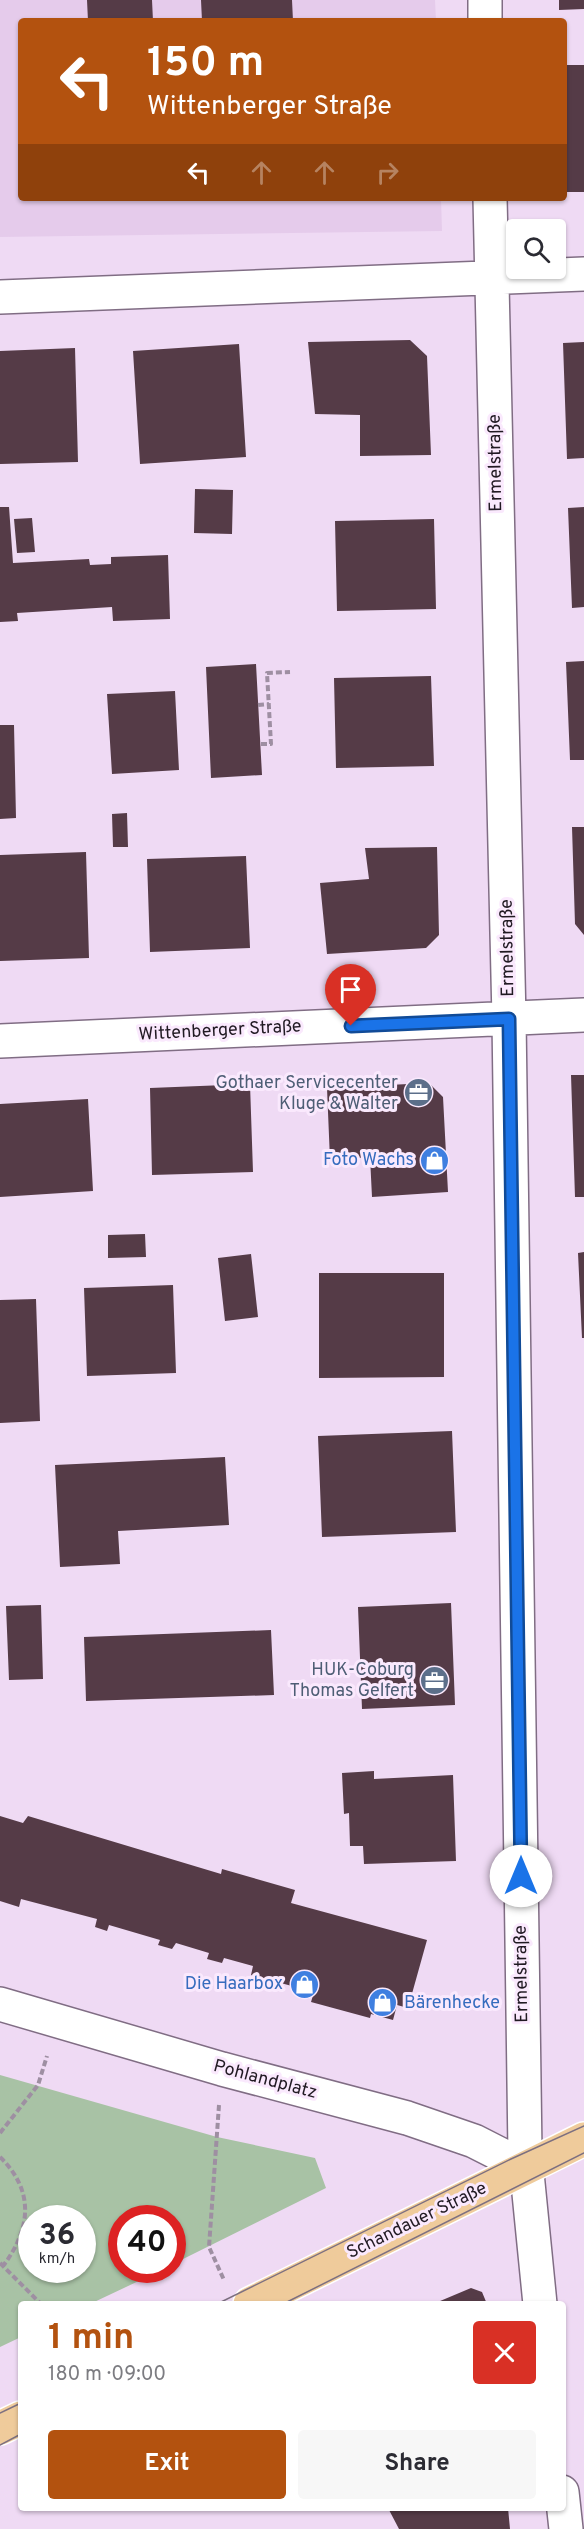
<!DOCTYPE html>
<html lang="en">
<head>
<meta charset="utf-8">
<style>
	body { margin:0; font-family:Overpass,sans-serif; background:#f7f7f7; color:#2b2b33; height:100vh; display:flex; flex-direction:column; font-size:22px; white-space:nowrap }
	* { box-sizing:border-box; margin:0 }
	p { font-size:20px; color:#7c7c81 }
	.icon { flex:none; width:33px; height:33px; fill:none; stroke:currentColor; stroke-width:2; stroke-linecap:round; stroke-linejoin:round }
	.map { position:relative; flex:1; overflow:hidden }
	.side { position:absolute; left:18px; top:2301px; width:548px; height:210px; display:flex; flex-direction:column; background:#fff; border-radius:6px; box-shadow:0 2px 4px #0004 }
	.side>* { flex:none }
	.top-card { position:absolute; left:18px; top:18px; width:549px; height:183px; border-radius:6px; box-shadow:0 2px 4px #0004; background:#b3520f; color:#fff; overflow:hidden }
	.fabs { position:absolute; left:506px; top:219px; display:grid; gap:12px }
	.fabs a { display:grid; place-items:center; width:60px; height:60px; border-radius:6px; background:#fff; box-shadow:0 2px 4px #0004; font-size:30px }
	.speed { position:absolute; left:18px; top:2205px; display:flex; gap:12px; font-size:30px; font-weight:700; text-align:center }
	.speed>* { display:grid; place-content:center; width:78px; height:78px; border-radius:50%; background:#fff; box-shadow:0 2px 4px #0004; line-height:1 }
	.speed small { font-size:15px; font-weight:400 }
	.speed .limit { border:9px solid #d22; background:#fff; color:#111 }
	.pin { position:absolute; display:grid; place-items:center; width:51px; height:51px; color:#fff; margin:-62px -26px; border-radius:50% 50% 50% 0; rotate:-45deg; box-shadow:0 0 6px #0007 }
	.pin .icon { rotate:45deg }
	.me { position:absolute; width:66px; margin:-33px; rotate:0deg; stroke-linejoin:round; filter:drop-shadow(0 0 4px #0008) }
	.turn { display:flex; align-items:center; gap:21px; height:126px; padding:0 30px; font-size:27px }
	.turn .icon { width:78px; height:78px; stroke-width:2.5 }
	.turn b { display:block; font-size:42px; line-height:51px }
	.lanes { display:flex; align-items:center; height:57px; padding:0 30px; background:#0003; justify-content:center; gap:30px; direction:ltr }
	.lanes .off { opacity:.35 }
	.round { display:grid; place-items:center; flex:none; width:63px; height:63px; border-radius:6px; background:#f7f7f7 }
	.overview { display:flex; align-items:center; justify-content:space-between; height:102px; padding:0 30px }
	h1 { font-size:36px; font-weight:700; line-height:45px; color:#b3520f }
	.action { display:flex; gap:12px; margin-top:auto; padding:12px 30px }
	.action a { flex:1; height:69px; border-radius:6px; background:#b3520f; color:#fff; font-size:24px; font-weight:700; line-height:69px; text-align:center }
	.action a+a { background:#f7f7f7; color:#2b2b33 }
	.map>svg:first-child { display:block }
	.built { fill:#e5cbeb }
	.green { fill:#a8c2a5; fill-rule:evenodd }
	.building { fill:#553b47 }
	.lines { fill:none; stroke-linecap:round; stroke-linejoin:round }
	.minor-casing { stroke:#806d84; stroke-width:36 }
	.major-casing { stroke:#fff; stroke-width:36 }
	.path { stroke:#9e8fa2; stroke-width:4; stroke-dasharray:6 3; stroke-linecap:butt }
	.minor { stroke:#fff; stroke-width:33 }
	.major { stroke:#efcb9b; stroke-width:33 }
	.tram { stroke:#7d7080; stroke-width:1.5 }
	.route-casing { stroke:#114b97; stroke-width:15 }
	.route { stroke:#1a73e8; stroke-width:10 }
	.labels { text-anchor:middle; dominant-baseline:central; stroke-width:6; stroke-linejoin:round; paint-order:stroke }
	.street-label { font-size:18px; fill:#211a23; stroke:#fae9fd }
	.service-label { font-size:18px; fill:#4e5e75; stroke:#fae9fd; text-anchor:end }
	.shop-label { font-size:18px; fill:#366cbe; stroke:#fae9fd; text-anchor:end }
</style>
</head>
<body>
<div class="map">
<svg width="584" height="2529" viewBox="0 0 584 2529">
	<rect width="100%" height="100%" fill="#efdaf4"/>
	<path class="built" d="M0,0H435L436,21H21V198H441L442,231L0,237Z"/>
	<path class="green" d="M0,2075L217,2137L315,2158L326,2188L173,2264L172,2218H122V2270H162L90,2304H21V2337L0,2347ZM32,2218H82V2270H32Z"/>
	<path class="building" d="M87,0H152L153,21H88Z
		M201,0H292L293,21H202Z
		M559,0H584V9L559,10Z
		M564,65H584V192H564Z
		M410,340L427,356L431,455L360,456V415L315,414L308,342Z
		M584,342V458L567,459L563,343Z
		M239,344L246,457L140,464L133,351Z
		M75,348L78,462L0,464V351Z
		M195,489L233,490L232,534L194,533Z
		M0,507H9L13,563L89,559L90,565L111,564V557L168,555L170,619L113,621L112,607L17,613L18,621L0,622Z
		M584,507V607L572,608L568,508Z
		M32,518L35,552L17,553L14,519Z
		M434,519L436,609L337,611L335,521Z
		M584,661V760H570L566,662Z
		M256,664L262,775L211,778L206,667Z
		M431,676L434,766L336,768L334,678Z
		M175,691L179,770L112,774L107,694Z
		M0,725H14L16,818L0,819Z
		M127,813L128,847H113L112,814Z
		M572,827H584V935L575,924Z
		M437,847L439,935L426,948L327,954L320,883L369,879L365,848Z
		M86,852L89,958L0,961V855Z
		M246,856L250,948L150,952L147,859Z
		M571,1075H584V1197H575Z
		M429,1083L443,1097L448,1192L372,1197L370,1157L330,1160L327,1088Z
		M250,1084L253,1172L152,1175L150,1088Z
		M88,1099L93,1191L0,1197V1104Z
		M145,1234L146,1257L108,1258V1235Z
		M584,1252V1338H582L578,1253Z
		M251,1254L258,1317L225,1321L218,1258Z
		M319,1273H444V1377L319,1378Z
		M173,1285L176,1373L87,1376L84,1288Z
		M36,1299L40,1421L0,1423V1300Z
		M452,1431L456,1532L322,1537L318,1436Z
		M225,1457L229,1525L118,1531L120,1564L60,1567L55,1465Z
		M451,1603L455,1705L362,1709L358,1607Z
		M41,1605L43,1679L9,1680L6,1606Z
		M271,1630L274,1695L86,1701L84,1637Z
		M374,1771V1779L453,1775L456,1861L364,1864L363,1846H350L349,1813L344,1814L342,1773Z
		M0,1816L23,1823L28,1816L221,1874L222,1869L295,1890L291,1903L427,1940L408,2008L397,2005L393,2020L371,2014L370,2018L311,2002L314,1992L251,1975L253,1966L224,1958L222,1963L207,1959L209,1953L176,1943L172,1949L158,1945L160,1940L109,1925L107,1931L95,1927L97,1919L21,1899L19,1907L0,1901Z
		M471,2288L482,2292L487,2304H433Z
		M388,2508H508L510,2529H399Z"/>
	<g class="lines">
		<defs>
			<path id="minor" d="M485,0V21
				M490,198L509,1019L525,2153L540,2304
				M0,297L584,274
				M0,1041L584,1015
				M0,2004L222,2069L407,2118L474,2141L525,2167
				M562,2492L566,2529"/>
			<path id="major" d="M250,2304L584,2139
				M0,2428L21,2418"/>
		</defs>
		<use href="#minor" class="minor-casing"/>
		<use href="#major" class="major-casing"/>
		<path class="path" d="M258,705L269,704
			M261,744H271L267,673L290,672
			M219,2105L209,2247L224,2280
			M0,2133L38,2085L47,2056
			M0,2157C35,2191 31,2229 3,2266
			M0,2263L41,2304"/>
		<use href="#minor" class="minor"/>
		<use href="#major" class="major"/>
		<path class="tram" d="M217,2304L511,2159L584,2126
			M283,2304L584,2153
			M0,2413L21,2403
			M0,2445L21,2434"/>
	</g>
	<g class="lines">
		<defs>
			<path id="route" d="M351,1026L509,1019L521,1876"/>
		</defs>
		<use href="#route" class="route-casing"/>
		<use href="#route" class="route"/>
	</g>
	<defs>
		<symbol id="office-disc" viewBox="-11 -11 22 22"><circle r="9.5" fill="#5c6f8a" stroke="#fae9fd"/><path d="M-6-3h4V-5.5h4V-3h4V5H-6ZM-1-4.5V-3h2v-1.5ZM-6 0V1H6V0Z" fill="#fff"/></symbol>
		<symbol id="shop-disc" viewBox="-11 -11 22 22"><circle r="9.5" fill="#3f7fe0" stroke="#fae9fd"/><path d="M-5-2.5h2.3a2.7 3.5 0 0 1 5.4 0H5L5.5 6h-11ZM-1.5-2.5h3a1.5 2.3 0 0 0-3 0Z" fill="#fff"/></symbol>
	</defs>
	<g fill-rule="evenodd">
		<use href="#office-disc" x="402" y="1076" width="33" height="33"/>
		<use href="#shop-disc" x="418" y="1144" width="33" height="33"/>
		<use href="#office-disc" x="418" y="1664" width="33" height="33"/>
		<use href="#shop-disc" x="288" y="1968" width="33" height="33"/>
		<use href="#shop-disc" x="366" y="1986" width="33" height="33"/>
	</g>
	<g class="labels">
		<g class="street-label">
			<text transform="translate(496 463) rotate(-91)">Ermelstraße</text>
			<text transform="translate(508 948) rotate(-91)">Ermelstraße</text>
			<text transform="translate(220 1031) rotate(-3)">Wittenberger Straße</text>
			<text transform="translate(522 1974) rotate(-91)">Ermelstraße</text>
			<text transform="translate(265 2080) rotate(15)">Pohlandplatz</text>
			<text transform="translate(417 2221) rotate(-26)">Schandauer Straße</text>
		</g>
		<g class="service-label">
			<text x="398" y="1083">Gothaer Servicecenter<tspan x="398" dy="21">Kluge &amp; Walter</tspan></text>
			<text x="414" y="1670">HUK-Coburg<tspan x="414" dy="21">Thomas Gelfert</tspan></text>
		</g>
		<g class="shop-label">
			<text x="414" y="1160">Foto Wachs</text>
			<text x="283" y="1984">Die Haarbox</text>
			<text x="404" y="2003" text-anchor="start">Bärenhecke</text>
		</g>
	</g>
</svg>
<div class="fabs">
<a><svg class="icon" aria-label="search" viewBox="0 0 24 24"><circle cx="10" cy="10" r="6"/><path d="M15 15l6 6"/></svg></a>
</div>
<div class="speed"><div>36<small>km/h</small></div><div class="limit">40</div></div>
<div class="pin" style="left:351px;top:1026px;background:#d93025"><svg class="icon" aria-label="arrive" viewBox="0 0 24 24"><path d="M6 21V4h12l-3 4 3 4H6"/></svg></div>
<svg class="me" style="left:521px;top:1876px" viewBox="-20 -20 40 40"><circle r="19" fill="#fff"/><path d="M0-13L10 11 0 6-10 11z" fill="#1a73e8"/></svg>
<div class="top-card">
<div class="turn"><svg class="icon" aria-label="left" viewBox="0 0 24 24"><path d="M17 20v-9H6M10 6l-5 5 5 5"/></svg><div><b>150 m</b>Wittenberger Straße</div></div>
<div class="lanes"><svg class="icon" aria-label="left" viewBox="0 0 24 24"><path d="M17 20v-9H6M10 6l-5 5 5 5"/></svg><svg class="icon off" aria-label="ahead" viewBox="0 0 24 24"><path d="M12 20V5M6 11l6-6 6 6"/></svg><svg class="icon off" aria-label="ahead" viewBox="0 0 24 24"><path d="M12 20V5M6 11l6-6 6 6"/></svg><svg class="icon off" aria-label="right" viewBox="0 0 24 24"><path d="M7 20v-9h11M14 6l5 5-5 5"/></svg></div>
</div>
<section class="side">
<div class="overview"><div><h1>1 min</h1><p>180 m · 09:00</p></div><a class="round" style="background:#d93025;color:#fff"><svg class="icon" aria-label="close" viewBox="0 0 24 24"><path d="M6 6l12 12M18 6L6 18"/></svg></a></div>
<div class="action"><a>Exit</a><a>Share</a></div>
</section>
</div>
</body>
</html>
